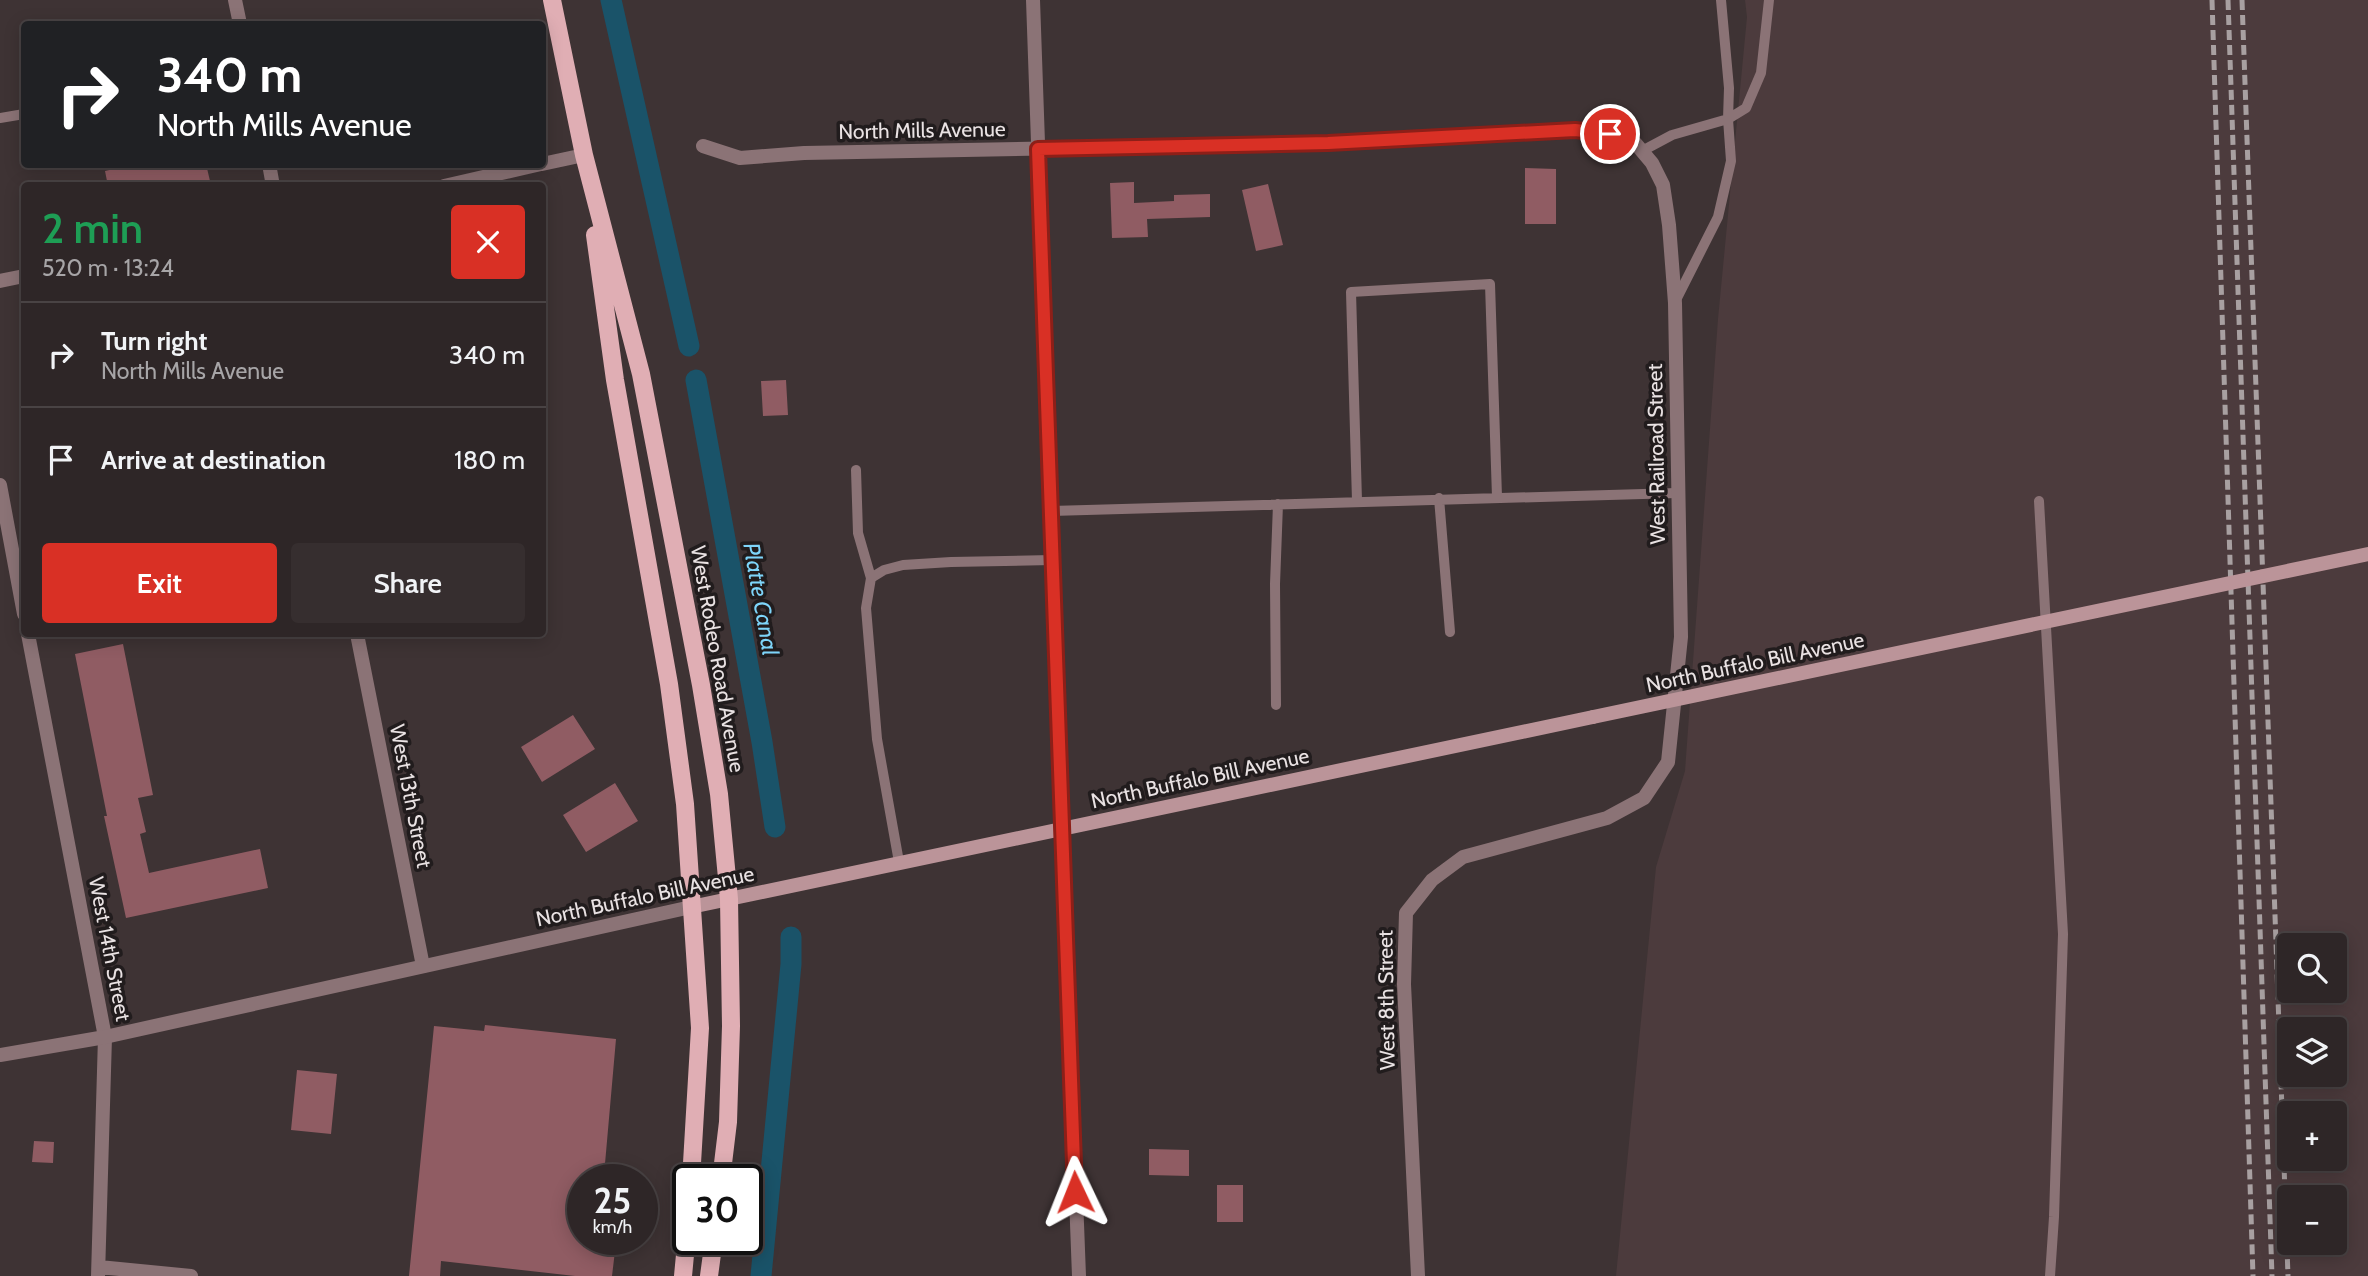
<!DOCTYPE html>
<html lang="en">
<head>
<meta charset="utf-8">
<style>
	body { margin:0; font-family:Cabin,sans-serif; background:#362e2f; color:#f1f3f6; height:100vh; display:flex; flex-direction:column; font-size:26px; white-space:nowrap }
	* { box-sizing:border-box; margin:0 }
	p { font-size:23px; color:#a7a5a7 }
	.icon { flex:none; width:38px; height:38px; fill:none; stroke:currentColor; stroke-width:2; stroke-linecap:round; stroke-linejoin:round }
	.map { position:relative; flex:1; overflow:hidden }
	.sheet { position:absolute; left:21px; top:182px; width:525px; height:455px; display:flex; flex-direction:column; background:#2e2627; border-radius:7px; box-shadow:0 4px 18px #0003,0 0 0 2px #494344 }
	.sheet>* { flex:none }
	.banner { position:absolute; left:21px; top:21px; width:525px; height:147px; border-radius:7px; box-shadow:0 4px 18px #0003,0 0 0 2px #494344; background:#202124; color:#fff; overflow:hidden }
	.fabs { position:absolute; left:2277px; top:933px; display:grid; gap:14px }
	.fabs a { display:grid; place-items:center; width:70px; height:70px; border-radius:7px; background:#2e2627; box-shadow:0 4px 18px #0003,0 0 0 2px #494344; font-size:35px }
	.speed { position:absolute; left:567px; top:1164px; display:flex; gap:14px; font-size:35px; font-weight:700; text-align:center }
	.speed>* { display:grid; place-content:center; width:91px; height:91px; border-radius:50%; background:#2e2627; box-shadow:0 4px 18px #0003,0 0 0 2px #494344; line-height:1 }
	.speed small { font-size:18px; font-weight:400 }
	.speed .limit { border:4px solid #111; border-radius:10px; background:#fff; color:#111 }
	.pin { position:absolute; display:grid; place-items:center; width:60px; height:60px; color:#fff; margin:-30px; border:4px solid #fff; border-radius:50%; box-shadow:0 2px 7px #0007 }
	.me { position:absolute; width:77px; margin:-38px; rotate:358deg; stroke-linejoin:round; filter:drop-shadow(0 0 5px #0008) }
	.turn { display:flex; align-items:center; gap:24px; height:147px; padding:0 21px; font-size:32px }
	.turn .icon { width:91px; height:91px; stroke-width:2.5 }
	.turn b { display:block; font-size:49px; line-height:60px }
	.round { display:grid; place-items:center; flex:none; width:74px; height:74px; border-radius:7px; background:#362e2f }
	.headline { display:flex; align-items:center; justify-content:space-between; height:119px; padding:0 21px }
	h1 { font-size:42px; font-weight:600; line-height:52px; color:#1e9e55 }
	.primary-button { display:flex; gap:14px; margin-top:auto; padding:14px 21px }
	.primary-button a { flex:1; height:80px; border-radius:7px; background:#d93025; color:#fff; font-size:28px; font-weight:600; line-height:80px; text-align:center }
	.primary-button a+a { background:#362e2f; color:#f1f3f6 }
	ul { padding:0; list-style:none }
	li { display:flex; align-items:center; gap:21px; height:105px; padding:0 21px; border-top:2px solid #494344 }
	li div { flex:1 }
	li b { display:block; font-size:26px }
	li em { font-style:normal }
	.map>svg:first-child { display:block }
	.built { fill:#4c3b3d; fill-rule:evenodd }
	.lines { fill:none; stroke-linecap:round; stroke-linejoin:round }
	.canal { stroke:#1a5369; stroke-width:21 }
	.building { fill:#905c63 }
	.service { stroke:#8b7376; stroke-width:10 }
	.minor { stroke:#8b7376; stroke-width:14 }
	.tertiary { stroke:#8b7376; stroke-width:14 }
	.secondary { stroke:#bb9499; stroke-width:14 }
	.primary { stroke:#e0aeb4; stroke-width:18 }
	.rail { stroke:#a8a0a1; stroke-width:5; stroke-dasharray:10 5; stroke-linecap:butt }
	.secondary-bridge { stroke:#bb9499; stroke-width:14 }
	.route-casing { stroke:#8d1f18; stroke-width:18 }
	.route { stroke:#d93025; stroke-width:12 }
	.labels { text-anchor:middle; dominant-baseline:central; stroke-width:7; stroke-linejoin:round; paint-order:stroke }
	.street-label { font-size:21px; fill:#e9e2e3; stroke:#211c1d }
	.water-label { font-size:23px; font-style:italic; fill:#7ed5fa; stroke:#211c1d }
</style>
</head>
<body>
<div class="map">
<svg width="2368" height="1276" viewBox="0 0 2368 1276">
	<rect width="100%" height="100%" fill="#3e3334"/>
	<path class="built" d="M1745,0H2368V1276H1616L1656,867L1685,771L1718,319L1747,17ZM2289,945H2334V990H2289ZM2289,1029H2334V1074H2289ZM2289,1113H2334V1158H2289ZM2289,1197H2334V1242H2289Z"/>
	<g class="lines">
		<path class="canal" d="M611,0L689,346
			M696,380L762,742L775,827
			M761,1276L791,964V937"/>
	</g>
	<path class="building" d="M136,164H206L210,181L187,186H108L105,171Z
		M1525,168L1556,169V224H1525Z
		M1134,182V203L1174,201V195L1210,194V217L1147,219L1148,237L1112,238L1110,183Z
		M1268,184L1283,245L1256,251L1242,190Z
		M786,380L788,415L763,416L761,381Z
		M123,644L153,795L138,798L146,832L140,834L149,873L260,849L268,888L126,918L104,816H107L75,654Z
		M573,715L595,749L542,782L521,747Z
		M615,783L638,821L586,852L563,815Z
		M485,1025L616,1039L604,1175L583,1173V1247L615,1251L612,1276H575L441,1261L440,1276H409L434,1026L484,1031Z
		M297,1070L337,1074L331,1134L291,1130Z
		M34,1141L54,1142L53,1163L32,1162Z
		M1149,1149L1189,1150V1176L1149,1175Z
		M1217,1185H1243V1222H1217Z"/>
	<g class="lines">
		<path class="service" d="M0,118L24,114
			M1642,151L1672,135L1728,119L1746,108L1761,73L1769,0
			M1675,302L1718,217L1731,161L1728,119L1729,88L1721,0
			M856,470L858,533L871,578L866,608L877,739L899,862
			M1439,498L1450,632
			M1357,501L1351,292L1490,284L1497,497
			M2039,501L2063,934L2054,1217L2050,1276
			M1051,511L1677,493
			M871,578L884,570L903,565L951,562L1052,560
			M1276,705L1275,584L1278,504"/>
		<path class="minor" d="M235,0L240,24
			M703,146L740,158L804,153L1329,143L1575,130L1610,133L1636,144L1652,163L1663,185L1669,225L1675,303L1681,637L1668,762L1644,798L1607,818L1463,857L1432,880L1406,913L1404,984L1418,1276
			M269,164L273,186
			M542,164L584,155
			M444,186L541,164
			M0,281L24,276
			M0,485L24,614
			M28,634L105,1037L98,1276
			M357,634L423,966
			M1062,828L1079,1276
			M99,1267L191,1276"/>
		<path class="tertiary" d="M1033,0L1062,828
			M0,1055L105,1037L691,907"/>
		<path class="secondary" d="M691,907L1593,717"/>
		<path class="primary" d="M552,0L584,155L641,374L701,685L719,794L729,899L731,1026L728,1122L721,1180
			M595,235L615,380L669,684L685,804L700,1028L691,1180
			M683,1276L688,1223
			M709,1276L714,1239"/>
		<path class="rail" d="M2212,0L2253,1276
			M2228,0L2272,1276
			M2242,0L2288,1276"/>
		<path class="secondary-bridge" d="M1593,717L2368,554"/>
	</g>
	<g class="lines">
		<defs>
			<path id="route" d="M1075,1192L1038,149L1328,143L1575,130L1610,134"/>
		</defs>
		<use href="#route" class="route-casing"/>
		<use href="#route" class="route"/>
	</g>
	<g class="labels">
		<g class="street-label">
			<text transform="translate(922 130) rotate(-1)">North Mills Avenue</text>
			<text transform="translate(1656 454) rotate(-91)">West Railroad Street</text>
			<text transform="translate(718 659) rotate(80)">West Rodeo Road Avenue</text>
			<text transform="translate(1755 662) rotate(-12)">North Buffalo Bill Avenue</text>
			<text transform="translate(1200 778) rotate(-12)">North Buffalo Bill Avenue</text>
			<text transform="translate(411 796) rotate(79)">West 13th Street</text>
			<text transform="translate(645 896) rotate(-12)">North Buffalo Bill Avenue</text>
			<text transform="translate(110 949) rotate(79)">West 14th Street</text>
			<text transform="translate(1386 1000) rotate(-91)">West 8th Street</text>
		</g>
		<g class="water-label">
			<text transform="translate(761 599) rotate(80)">Platte Canal</text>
		</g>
	</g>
</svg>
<div class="fabs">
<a><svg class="icon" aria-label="search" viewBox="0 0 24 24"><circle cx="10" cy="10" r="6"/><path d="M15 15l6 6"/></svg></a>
<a><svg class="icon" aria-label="layers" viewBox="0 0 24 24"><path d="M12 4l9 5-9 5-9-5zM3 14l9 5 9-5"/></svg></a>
<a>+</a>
<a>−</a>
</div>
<div class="speed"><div>25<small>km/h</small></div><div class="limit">30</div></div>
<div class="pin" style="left:1610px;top:134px;background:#d93025"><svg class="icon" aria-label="arrive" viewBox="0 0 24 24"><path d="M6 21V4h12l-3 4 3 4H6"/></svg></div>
<svg class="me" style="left:1075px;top:1192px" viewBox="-20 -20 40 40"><path d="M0-17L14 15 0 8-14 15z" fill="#d93025" stroke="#fff" stroke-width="4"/></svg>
<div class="banner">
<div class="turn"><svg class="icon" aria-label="right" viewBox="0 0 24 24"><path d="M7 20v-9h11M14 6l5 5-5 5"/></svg><div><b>340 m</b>North Mills Avenue</div></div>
</div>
<section class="sheet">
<div class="headline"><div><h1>2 min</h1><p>520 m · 13:24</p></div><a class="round" style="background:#d93025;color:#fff"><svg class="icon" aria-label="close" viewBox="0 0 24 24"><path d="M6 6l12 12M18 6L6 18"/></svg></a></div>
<ul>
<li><svg class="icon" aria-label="right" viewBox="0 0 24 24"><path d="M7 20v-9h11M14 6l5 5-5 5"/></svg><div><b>Turn right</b><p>North Mills Avenue</p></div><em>340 m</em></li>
<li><svg class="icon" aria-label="arrive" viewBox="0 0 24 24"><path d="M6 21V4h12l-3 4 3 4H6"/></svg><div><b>Arrive at destination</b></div><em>180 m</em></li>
</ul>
<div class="primary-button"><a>Exit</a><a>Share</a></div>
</section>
</div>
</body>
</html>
